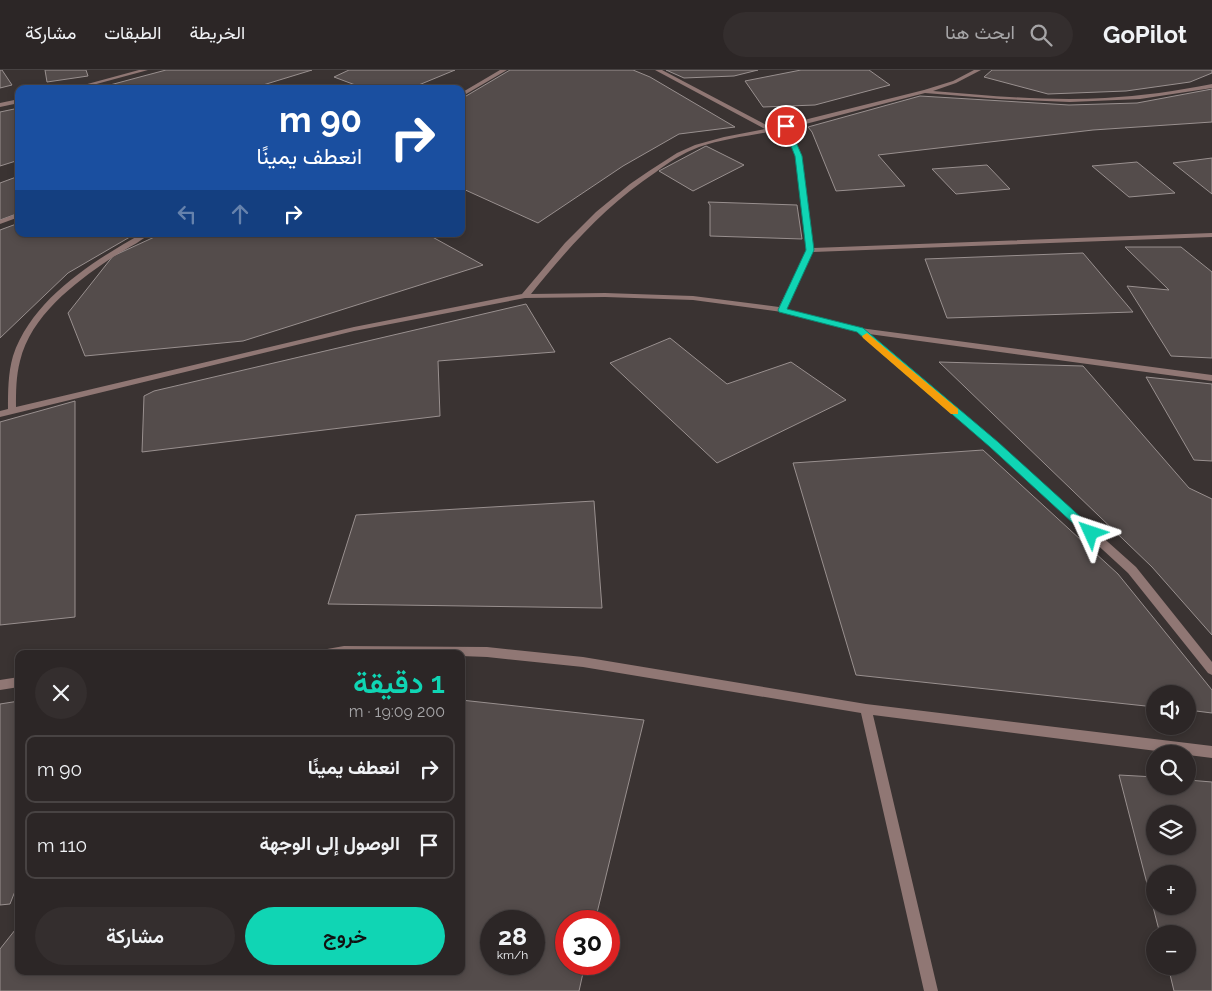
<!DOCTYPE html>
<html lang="ar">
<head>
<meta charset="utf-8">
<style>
	body { margin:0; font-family:Raleway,Vazirmatn,sans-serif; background:#342e2e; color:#f1f3f6; direction:rtl; height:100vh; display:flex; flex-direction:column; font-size:19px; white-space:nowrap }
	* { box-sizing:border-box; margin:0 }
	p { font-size:16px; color:#a6a5a7 }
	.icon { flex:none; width:28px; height:28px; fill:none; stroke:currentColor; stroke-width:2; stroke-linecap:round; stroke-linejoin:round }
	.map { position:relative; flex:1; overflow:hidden; direction:ltr }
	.drawer { position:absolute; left:15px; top:580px; width:450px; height:325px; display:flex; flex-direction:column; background:#2c2626; border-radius:10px; box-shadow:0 2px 8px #0003,0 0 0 1px #484343; direction:rtl }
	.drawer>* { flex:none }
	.hud { position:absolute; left:15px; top:15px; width:450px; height:152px; border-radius:10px; box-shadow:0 2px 8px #0003,0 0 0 1px #484343; direction:rtl; background:#1a4fa0; color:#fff; overflow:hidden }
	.tools { position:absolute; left:1146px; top:615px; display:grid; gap:10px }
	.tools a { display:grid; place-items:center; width:50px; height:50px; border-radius:50%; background:#2c2626; box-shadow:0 2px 8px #0003,0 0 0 1px #484343; font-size:25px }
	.speed { position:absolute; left:480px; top:840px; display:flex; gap:10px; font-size:25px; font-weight:700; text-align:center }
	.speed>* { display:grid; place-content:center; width:65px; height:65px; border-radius:50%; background:#2c2626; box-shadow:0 2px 8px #0003,0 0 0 1px #484343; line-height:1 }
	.speed small { font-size:12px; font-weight:400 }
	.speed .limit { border:8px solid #d22; background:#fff; color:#111 }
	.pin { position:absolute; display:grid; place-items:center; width:42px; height:42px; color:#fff; margin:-21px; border:2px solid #fff; border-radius:50%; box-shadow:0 1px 5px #0007 }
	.me { position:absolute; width:55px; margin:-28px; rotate:312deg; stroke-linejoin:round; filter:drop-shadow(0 0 4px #0008) }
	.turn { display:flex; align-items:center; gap:18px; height:105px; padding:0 20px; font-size:22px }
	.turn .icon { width:65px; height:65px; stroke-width:2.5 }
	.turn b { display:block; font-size:35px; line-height:42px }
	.lanes { display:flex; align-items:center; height:48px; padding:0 20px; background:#0003; justify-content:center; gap:25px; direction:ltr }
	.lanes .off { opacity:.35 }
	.round { display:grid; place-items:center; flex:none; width:52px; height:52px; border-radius:26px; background:#342e2e }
	.overview { display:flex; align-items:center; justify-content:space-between; height:85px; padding:0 20px }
	h1 { font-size:30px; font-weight:600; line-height:38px; color:#10d5b4 }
	.cta { display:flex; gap:10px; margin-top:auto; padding:10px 20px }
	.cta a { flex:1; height:58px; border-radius:30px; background:#10d5b4; color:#111; font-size:20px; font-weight:600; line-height:58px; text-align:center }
	.cta a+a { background:#342e2e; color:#f1f3f6 }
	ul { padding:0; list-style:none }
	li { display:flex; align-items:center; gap:15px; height:68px; margin:0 10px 8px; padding:0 10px; border:2px solid #484343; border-radius:10px }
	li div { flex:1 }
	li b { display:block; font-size:19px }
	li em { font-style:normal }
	header { display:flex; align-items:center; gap:30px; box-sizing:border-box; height:70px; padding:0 25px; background:#2c2626; border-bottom:1px solid #484343 }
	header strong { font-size:24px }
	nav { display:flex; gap:28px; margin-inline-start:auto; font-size:18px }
	.search { width:350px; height:45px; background:#342e2e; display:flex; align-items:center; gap:12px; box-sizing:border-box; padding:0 18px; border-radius:28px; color:#a6a5a7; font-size:19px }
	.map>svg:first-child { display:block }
	.building { fill:#544c4b; stroke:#99908f; fill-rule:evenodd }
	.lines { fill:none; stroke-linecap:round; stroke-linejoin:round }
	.street { fill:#907774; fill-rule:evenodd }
	.route { fill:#10d5b4; stroke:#0a8a75 }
	.slow { fill:#f59e0b }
</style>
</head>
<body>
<header>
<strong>GoPilot</strong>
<div class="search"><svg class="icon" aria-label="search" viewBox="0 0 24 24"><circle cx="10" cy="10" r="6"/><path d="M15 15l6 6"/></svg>ابحث هنا</div>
<nav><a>الخريطة</a><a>الطبقات</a><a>مشاركة</a></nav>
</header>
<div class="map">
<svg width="1212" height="921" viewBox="0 0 1212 921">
	<rect width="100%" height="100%" fill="#3a3332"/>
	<path class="building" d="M0,0H2L12,15L0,18Z
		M45,0H86L88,6L47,12Z
		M166,0H312L250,19H95Z
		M349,0H455L409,19H366L334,7Z
		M510,0H633L650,7L735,57L679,64L623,96L538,153L461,118V29Z
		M666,0H758L734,6L684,8Z
		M801,0H869L890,15L815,35L763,37L745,11Z
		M992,0H1212V3L1190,12L1126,21L1048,24L984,7Z
		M1212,19V52L1093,60L878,85L905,116L836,121L812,62L808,57L920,26L1069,35L1137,33Z
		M19,38V90L0,96V42Z
		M706,76L744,95L693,121L659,101Z
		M1212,88V124L1173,93Z
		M1137,92L1175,123L1129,127L1092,96Z
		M987,95L1010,119L956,124L932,99Z
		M19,106V143L0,150V113Z
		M708,132L797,135L802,169L710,166V135Z
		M19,153V164H135L68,203L0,268V160Z
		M161,164H427L483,195L243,271L85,286L68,243L113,186Z
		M1125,177H1181L1212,202V288L1171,286L1127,216L1169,220Z
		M1083,183L1133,242L947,248L925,189Z
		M526,234L555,282L438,291L440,346L142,382L144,326L154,321Z
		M670,268L727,314L791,292L846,330L717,393L610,293Z
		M939,292L1083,296L1189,418L1212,429V565L1152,497Z
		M1146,307L1212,314V391L1194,390Z
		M75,331V547L0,555V352Z
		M983,380L1118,504L1212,620V643L1188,640V624H1155V637L856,605L793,393Z
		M594,431L602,538L328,534L356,445Z
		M461,630L644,650L595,851H566V894H585L579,921H0V879L19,855V901H461ZM491,851H534V894H491Z
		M19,631V811L10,834L0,835V634Z
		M1119,705L1155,707V716H1188V710L1212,712V921H1174L1168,896H1188V864H1160ZM1155,744H1188V776H1155ZM1155,804H1188V836H1155Z"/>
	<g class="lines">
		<path class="street" d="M139,0H148L78,19H69Z
			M500,0H507L461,27V23Z
			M655,0H662L772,58L924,20L953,11L974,0H981L956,13L933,21C990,26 1048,31 1105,28C1141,26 1177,21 1212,14V18L1140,29L1070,32L1000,29L925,23L790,58L802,86L813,178L1212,163V167L813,182L786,239L860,258L1212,305V311L869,264L997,373L1136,497L1212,592V605L1208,603L1128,503L991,377L857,262L782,242L693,230L605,227L525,228L354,261L0,347V341L8,339C8,322 8,303 13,286C32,229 92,192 141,164H149C138,174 123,180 110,189C73,214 31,246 20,291C16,306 16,322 16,337L354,257L522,224L565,173L596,142L630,114L649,101L677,83L695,75L724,67L765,59ZM784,59L796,86L807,180L779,237L693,226L605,223L531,224C568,178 606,135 656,102C669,92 683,83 699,77C726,68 756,65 784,59Z
			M19,29V33L0,37V33Z
			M19,143V147L0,154V150Z
			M344,576L487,577L583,587L866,634L1212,676V688L873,645L938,921H924L861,643L583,597L487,587L461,586V584H314L316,581Z
			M19,607V617L0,620V610Z"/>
	</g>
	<path class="route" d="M786,54L789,56L802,86L814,180L787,239L863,258L998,372L1095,460V466H1087L990,377L857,262L779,242L778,240L806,180L795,86L783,56Z"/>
	<path class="slow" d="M867,263L958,339V344H951L863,268L862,266Z"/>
</svg>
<div class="tools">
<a><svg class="icon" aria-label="sound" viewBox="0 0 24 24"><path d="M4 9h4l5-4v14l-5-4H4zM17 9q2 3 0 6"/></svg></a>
<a><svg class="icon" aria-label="search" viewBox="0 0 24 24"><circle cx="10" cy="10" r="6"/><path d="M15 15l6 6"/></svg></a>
<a><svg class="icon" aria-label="layers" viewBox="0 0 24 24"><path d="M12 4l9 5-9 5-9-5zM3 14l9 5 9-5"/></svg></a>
<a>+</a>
<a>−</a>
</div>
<div class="speed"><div>28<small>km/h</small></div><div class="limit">30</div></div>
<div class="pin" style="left:786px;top:56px;background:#d93025"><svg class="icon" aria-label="arrive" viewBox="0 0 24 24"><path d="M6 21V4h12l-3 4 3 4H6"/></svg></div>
<svg class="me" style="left:1091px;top:463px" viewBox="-20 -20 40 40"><path d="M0-17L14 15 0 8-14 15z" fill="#10d5b4" stroke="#fff" stroke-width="4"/></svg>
<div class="hud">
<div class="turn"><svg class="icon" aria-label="right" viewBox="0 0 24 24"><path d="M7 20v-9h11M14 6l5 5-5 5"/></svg><div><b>90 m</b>انعطف يمينًا</div></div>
<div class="lanes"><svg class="icon off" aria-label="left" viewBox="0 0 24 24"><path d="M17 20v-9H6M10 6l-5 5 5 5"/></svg><svg class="icon off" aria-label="ahead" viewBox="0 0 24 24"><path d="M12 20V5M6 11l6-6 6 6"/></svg><svg class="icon" aria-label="right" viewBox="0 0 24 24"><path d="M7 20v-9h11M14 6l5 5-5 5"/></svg></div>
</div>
<section class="drawer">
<div class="overview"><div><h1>1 دقيقة</h1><p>200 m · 19:09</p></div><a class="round"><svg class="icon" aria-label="close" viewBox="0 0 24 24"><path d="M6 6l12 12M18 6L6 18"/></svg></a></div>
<ul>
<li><svg class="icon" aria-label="right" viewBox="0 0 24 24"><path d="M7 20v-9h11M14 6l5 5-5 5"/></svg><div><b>انعطف يمينًا</b></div><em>90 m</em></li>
<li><svg class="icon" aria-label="arrive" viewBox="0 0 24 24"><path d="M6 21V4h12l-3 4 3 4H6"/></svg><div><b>الوصول إلى الوجهة</b></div><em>110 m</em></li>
</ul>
<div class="cta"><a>خروج</a><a>مشاركة</a></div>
</section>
</div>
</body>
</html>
